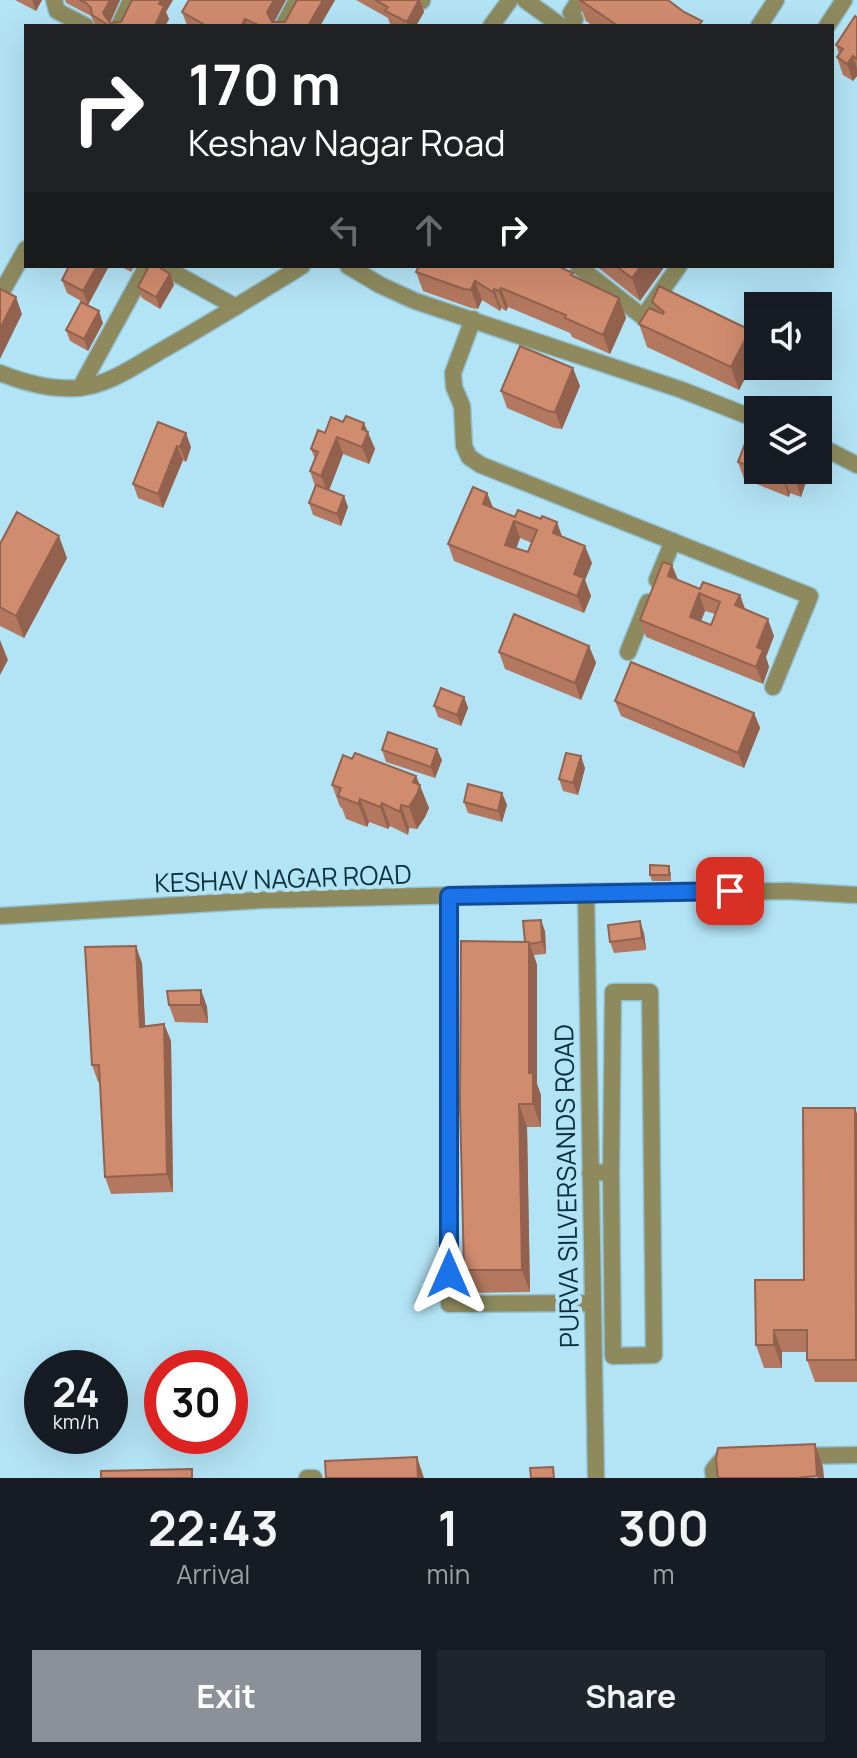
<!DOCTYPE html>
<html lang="en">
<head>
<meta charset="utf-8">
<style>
	body { margin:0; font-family:Manrope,sans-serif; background:#20242c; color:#f1f3f6; height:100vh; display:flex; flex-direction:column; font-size:30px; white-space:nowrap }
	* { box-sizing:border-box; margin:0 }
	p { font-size:26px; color:#9ea1a6 }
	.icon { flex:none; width:44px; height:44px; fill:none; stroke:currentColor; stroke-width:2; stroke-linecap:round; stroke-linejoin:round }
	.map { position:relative; height:1478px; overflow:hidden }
	.side { display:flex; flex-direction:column; background:#171b24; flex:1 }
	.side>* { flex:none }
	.banner { position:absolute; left:24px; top:24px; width:810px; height:244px; border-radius:0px; box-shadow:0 8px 32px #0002; background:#202124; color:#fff; overflow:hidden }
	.fabs { position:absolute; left:744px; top:292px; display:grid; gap:16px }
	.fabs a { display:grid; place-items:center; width:88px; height:88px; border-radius:0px; background:#171b24; box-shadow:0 8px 32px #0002; font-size:40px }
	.speed { position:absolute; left:24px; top:1350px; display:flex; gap:16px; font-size:40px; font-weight:700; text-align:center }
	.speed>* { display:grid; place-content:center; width:104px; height:104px; border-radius:50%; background:#171b24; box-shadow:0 8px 32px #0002; line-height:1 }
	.speed small { font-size:20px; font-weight:400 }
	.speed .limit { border:12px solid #d22; background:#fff; color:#111 }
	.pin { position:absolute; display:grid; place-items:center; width:68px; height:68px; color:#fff; margin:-34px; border-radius:16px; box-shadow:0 4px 12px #0006 }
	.me { position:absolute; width:88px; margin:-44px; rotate:0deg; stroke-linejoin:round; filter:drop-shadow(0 0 6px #0008) }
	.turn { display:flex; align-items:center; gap:28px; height:168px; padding:0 32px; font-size:36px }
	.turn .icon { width:104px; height:104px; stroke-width:2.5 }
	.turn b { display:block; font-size:56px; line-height:68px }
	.lanes { display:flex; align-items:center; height:76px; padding:0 32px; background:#0003; justify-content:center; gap:40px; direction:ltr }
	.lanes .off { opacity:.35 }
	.eta { display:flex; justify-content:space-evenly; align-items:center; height:136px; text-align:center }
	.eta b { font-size:48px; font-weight:700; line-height:56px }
	.button { display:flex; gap:16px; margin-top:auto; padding:16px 32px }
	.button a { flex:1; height:92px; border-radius:0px; background:#8c9099; color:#fff; font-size:32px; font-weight:700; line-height:92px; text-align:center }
	.button a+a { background:#20242c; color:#f1f3f6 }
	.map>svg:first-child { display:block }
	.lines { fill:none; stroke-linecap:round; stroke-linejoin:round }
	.minor-casing { stroke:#91c0d1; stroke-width:19 }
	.minor { stroke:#8e8a5e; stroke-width:16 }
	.wall { fill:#b3785f; fill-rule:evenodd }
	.shaded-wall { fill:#92624e }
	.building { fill:#d08c6f; stroke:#92624e; stroke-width:2; fill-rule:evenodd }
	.route-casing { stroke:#114b97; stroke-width:20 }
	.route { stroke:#1a73e8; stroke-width:14 }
	.labels { text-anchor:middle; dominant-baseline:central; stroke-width:8; stroke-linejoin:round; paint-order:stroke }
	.street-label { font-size:26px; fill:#0a303d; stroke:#b3e4f6 }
</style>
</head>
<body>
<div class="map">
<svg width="857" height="1478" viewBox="0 0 857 1478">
	<rect width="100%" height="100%" fill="#b3e4f6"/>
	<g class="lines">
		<defs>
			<path id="minor" d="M54,0L57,11L86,26
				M420,0L422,1
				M525,0L561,26
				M119,26L131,0
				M283,26L297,0
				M491,26L510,0
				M570,26L575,19L571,13L579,0
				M759,26L776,0
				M827,26L844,0
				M162,266L236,307
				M348,266L380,285L415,301L682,390L758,420
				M578,266L643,317L679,266
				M0,295L26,249
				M473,319L453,373L454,387L462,406L464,446L469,457L481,465L810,596L773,687
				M0,373C25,383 50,390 77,388C109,386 139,363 166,348C212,322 257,294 302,266
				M80,388L147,266
				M818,445L857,465
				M657,580L673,541
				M628,652L648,602
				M586,892L596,1478
				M449,896V1304L592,1303
				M0,916L262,900L586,892L788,891L857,895
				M590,1173L611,1172L613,1356L654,1355L650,992H613L611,1172
				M799,1456L857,1455
				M307,1478H314
				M714,1478L713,1470L723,1458H731"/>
		</defs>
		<use href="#minor" class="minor-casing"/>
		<use href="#minor" class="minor"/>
	</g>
	<path class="wall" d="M15,0H42L36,11Z
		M65,0H120L110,23L166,12L169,19L165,26H96L91,16L66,3Z
		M297,0H335L320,26H189L187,25L182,12L274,22H285Z
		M356,0H420L424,12L416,26H394L390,24L388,18Z
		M578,0H668L704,26H593L586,21Z
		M857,18V76L853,81L843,75L837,57L839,54L836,45Z
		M109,266L88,305L67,293L62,280Z
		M120,266H135L131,272Z
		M596,266H665L640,301Z
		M416,272L574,277L619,298L626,318L610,354L572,337L570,333L508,307L506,311L501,308L500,311L482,300L478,309L471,308L423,291Z
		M174,285L160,309L142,298L138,287Z
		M652,302L750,330L758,353L739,390L647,347L639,324L655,310Z
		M103,323L88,351L70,341L66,330Z
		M580,386L562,429L554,428L507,408L501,391Z
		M158,422L191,447L186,462L183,460L163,508L138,498L133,484Z
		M367,431L375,449L369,464L343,454L329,490L348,507L341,526L313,515L309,503L315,486L310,471L315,459L311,449L325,433Z
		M738,462L758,470H810L801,497L790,493L789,497L744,479Z
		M487,493L493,508L562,537L592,563L585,580L591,596L584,613L454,561L448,544ZM520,538L532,543L528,552L516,549Z
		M0,544L67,558L24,638L0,626Z
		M678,580L700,589L740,595L745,609L774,636L766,657L769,667L763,684L646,637L640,620ZM705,611L715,614L711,625L701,621Z
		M589,646L596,663L581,700L505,669L499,652Z
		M464,697L468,708L461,726L438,717L434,706Z
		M615,701L754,713L760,728L744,768L621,716Z
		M382,750L442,760L435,778L386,762Z
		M352,759L416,776L429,808L425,817L417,829L409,828L408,835L390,826L388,829L369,822L367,827L346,819L342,808L340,807L332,785Z
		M585,768L578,795L563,791L559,779Z
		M502,793L507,805L502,822L468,813L464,802Z
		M671,872V881H652L650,875Z
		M545,931L546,954L534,955L537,965V1084L541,1095V1127H527L530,1292L473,1293L464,1270L525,942Z
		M644,933L646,950L614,953L610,942Z
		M142,963L145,1026L164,1024L171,1041L173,1192L111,1194L105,1177L100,1082H98L92,1065Z
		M201,990L207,1007L208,1023L175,1022L169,1005Z
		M855,1108L857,1114V1382H815L807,1360V1352H782V1368H764L756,1345L804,1280Z"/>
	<path class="shaded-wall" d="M32,0H42L36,11Z
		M110,0H120L108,26L103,13Z
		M161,0H173L166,12L169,19L165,26H155L159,4Z
		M274,0H286L272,26L267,12Z
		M323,0H335L320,26H308Z
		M419,0H420L424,12L416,26H408L407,22Z
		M245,19L248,26H241Z
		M853,56L857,68V76L853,81L847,64Z
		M97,266H109L88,305L83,291Z
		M641,266H665L640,301L632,278Z
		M170,274L174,285L160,309L156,297Z
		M475,281L482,300L478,309L471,290Z
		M501,288L508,307L506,311L499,291Z
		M494,289L501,308L500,311L493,292Z
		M16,297L22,314L0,359V329Z
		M619,298L626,318L610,354L603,335Z
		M99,311L103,323L88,351L84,339Z
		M750,330L758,353L739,390L731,367Z
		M573,368L580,386L562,429L555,412Z
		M364,423L375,449L369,464L362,447V429Z
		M186,433L191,447L186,462L180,447Z
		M337,437L343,454L328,493L321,476Z
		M177,446L183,460L163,508L158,494Z
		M798,470H810L801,497L795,480Z
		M783,476L790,493L789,497L783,480Z
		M487,493L494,510L483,504Z
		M344,496L348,507L341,526L337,514Z
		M514,521L520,538L511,562L505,545Z
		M557,522L563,539L553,533Z
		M59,536L67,558L24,638L16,616Z
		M585,546L592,563L585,580L591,596L584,613L577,596L574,574Z
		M672,565L679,582L668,576Z
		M699,593L705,611L696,634L690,617Z
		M740,595L746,612L735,605Z
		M768,619L774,636L766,657L769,667L763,684L756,667L757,647Z
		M0,640L8,660L0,675Z
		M589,646L596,663L581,700L575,683Z
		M464,697L468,708L461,726L457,715Z
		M754,713L760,728L744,768L738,753Z
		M437,749L442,760L435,778L431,767Z
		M581,756L585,768L578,795L573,783Z
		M416,776L429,808L425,817L417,829L409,807L413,782Z
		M502,793L507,805L502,822L498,811Z
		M360,799L369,822L367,827L358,804Z
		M382,803L390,826L388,829L380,807Z
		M401,805L409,828L408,835L400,812Z
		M541,920L545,931L546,954L542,942Z
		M640,921L644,933L646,950L642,938Z
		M529,942L537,965V1084L541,1095V1127L533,1104L529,1073Z
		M136,946L142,963L146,1044L140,1027Z
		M201,990L207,1007L208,1023L201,1005Z
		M164,1024L171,1041L173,1192L167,1174Z
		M519,1104L527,1127L530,1292L522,1270Z
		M855,1108L857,1114V1361L856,1360Z
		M774,1330L782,1352V1368L774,1345Z
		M815,1444L823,1467L824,1478H818L817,1476Z
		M417,1457L424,1478H418Z"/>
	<path class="building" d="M80,0H110L103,13L110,23L121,22L132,0H161L159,4L164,6L155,26H110L92,15L91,8L86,3Z
		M189,0H274L267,12L272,22H285L297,0H323L308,26H260L245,19L241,26H202L203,24L182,12Z
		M375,0H419L407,22L385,11L388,7Z
		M580,0H668L684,12L702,21L698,26H618Z
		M855,16L857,18V59L853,56L847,64L837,57L843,49L836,45Z
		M69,266H97L83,291L62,280Z
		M149,266H157L170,274L156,297L138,287Z
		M419,266H558L573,273L571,275L619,298L603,335L565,318L566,315L501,288L499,291L494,289L493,292L475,281L471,290L464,289L416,272Z
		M616,266H641L632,278Z
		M659,286L750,330L731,367L639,324L649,308L663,314L664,312L652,302Z
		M0,289L16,297L0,329Z
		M81,302L99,311L84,339L66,330Z
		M520,346L573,368L555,412L548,411L501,391Z
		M346,416L364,423L362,429L368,432L362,447L337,437L321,476L310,471L318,452L311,449L318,430L325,433L331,417L343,422Z
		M158,422L186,433L180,447L177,446L158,494L133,484Z
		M751,428L758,431V470L738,462Z
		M758,470H798L795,480L783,476V480Z
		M316,485L344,496L337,514L309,503Z
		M473,487L487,493L483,504L515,517L518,510L541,519L542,516L557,522L553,533L585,546L574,574L584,578L577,596L448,544ZM514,521L537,530L528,552L505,545Z
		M17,512L59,536L16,616L0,607V544Z
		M663,562L672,565L668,576L700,589L703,582L740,595L735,605L768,619L757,647L763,650L756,667L640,620ZM699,593L720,602L711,625L690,617Z
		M514,614L589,646L575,683L499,652Z
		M631,662L754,713L738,753L615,701Z
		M441,688L464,697L457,715L434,706Z
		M388,732L437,749L431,767L382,750Z
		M355,753L416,776L413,782L420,785L417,794L409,807L401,805L400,812L382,803L380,807L360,799L358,804L338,796L341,788L332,785L343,755L352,759Z
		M566,753L581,756L573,783L559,779Z
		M468,784L502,793L498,811L464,802Z
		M650,865L669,866V875H650Z
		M541,920L542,942L529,944V942H525L523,921Z
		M640,921L642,938L610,942L608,925Z
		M461,941L529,942V1073H533V1104H519L522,1270H464L460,1104Z
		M136,946L140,1027L164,1024L167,1174L105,1177L99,1065H92L85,947Z
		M201,990V1005H169L167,991Z
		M803,1108H855L856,1360H807V1330H774V1345H756L755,1280H804Z
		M815,1444L817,1476L796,1478H718L716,1459L718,1448Z
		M417,1457L418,1478H326L325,1461Z
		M553,1467L554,1478H531L530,1468Z
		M192,1469V1478H101V1471Z"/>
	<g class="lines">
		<defs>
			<path id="route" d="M449,1274V896L730,891"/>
		</defs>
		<use href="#route" class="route-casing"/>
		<use href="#route" class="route"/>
	</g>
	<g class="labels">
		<g class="street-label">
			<text transform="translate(283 878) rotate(-2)">KESHAV NAGAR ROAD</text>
			<text transform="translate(566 1186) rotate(-91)">PURVA SILVERSANDS ROAD</text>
		</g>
	</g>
</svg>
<div class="fabs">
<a><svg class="icon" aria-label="sound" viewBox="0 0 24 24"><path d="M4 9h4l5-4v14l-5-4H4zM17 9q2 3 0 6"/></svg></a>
<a><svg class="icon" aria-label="layers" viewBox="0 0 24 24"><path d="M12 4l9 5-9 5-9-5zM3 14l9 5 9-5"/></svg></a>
</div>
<div class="speed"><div>24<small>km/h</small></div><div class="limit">30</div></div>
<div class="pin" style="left:730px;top:891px;background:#d93025"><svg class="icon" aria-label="arrive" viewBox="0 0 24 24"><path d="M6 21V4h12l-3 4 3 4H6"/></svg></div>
<svg class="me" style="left:449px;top:1274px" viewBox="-20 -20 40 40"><path d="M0-17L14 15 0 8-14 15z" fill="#1a73e8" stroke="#fff" stroke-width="4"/></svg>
<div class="banner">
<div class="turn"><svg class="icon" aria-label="right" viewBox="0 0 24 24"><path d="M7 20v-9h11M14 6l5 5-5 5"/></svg><div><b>170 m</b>Keshav Nagar Road</div></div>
<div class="lanes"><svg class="icon off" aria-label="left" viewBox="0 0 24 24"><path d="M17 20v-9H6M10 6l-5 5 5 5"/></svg><svg class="icon off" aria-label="ahead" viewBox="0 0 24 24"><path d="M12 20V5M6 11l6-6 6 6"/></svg><svg class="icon" aria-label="right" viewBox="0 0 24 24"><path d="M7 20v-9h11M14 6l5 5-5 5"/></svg></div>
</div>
</div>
<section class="side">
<div class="eta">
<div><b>22:43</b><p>Arrival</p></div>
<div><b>1</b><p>min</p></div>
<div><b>300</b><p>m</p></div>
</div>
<div class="button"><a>Exit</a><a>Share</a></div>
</section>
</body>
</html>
